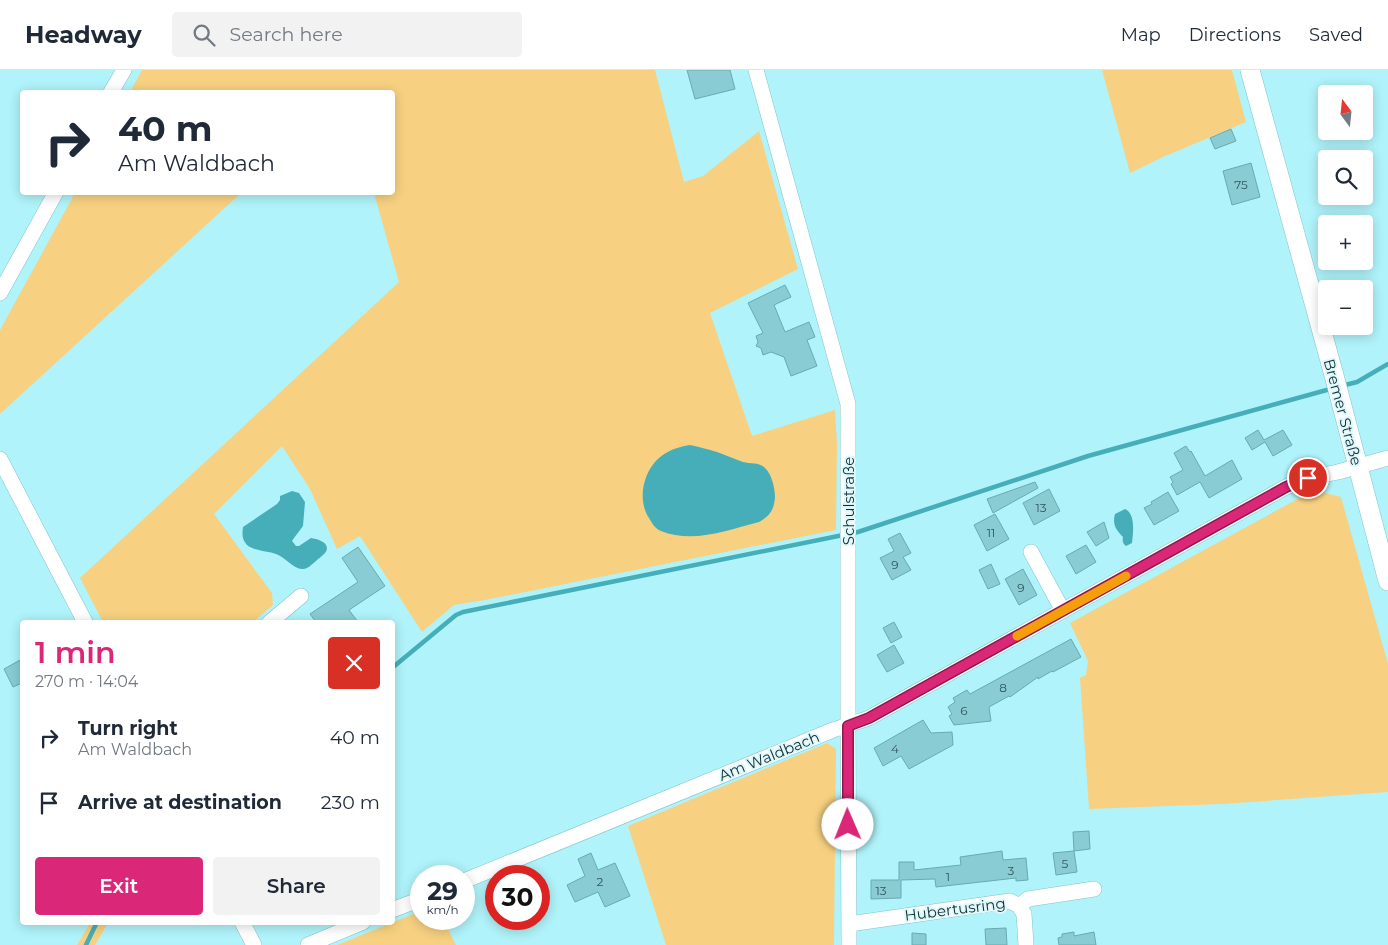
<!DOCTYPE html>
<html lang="en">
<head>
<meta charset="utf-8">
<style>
	body { margin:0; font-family:Montserrat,sans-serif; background:#f2f2f3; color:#1f2937; height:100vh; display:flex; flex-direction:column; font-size:19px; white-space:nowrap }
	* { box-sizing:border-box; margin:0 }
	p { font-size:16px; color:#747a83 }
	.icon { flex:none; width:28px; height:28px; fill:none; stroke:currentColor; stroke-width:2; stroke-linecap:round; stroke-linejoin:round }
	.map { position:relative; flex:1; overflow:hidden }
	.side { position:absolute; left:20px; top:550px; width:375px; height:305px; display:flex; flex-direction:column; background:#fff; border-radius:5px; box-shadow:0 2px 12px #0003 }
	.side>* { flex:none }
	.hud { position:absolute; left:20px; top:20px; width:375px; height:105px; border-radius:5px; box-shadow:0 2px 12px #0003; background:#fff; color:#1f2937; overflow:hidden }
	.needle { width:32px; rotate:345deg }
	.buttons { position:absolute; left:1318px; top:15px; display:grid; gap:10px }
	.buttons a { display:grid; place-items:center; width:55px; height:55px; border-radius:5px; background:#fff; box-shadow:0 2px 12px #0003; font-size:25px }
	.speed { position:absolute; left:410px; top:795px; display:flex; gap:10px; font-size:25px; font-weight:700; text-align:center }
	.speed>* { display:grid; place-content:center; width:65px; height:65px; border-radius:50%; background:#fff; box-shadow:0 2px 12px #0003; line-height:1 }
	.speed small { font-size:12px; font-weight:400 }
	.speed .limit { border:8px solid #d22; background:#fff; color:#111 }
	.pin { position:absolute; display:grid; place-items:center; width:42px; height:42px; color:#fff; margin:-21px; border:2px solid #fff; border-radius:50%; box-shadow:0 1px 5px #0007 }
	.me { position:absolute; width:55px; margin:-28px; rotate:359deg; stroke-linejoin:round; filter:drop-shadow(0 0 4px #0008) }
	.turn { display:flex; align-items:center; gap:18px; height:105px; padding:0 15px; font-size:22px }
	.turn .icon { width:65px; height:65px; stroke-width:2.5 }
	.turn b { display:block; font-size:35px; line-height:42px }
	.round { display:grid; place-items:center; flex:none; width:52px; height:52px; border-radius:5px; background:#f2f2f3 }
	.head { display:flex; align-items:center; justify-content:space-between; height:85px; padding:0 15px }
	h1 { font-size:30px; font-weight:600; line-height:38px; color:#db2777 }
	.cta { display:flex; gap:10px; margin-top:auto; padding:10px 15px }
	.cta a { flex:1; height:58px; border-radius:5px; background:#db2777; color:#fff; font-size:20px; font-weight:600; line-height:58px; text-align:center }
	.cta a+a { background:#f2f2f3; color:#1f2937 }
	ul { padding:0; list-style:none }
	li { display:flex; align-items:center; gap:15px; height:65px; padding:0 15px }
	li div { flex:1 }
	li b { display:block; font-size:19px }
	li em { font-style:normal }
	header { display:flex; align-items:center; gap:30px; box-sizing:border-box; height:70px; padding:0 25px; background:#fff; border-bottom:1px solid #e0e1e3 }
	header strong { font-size:24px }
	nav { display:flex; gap:28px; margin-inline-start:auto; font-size:18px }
	.search { width:350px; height:45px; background:#f2f2f3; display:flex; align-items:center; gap:12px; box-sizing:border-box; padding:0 18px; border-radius:5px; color:#747a83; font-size:19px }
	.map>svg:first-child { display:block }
	.green { fill:#f7d181 }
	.water { fill:#46aeb9 }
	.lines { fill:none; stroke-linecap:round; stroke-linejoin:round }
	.stream { stroke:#46aeb9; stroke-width:4.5 }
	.building { fill:#8accd3; stroke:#68aab1 }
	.minor-casing { stroke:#82c4cb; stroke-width:16 }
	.major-casing { stroke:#82c4cb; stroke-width:20 }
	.minor { stroke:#fff; stroke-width:15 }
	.major { stroke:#fff; stroke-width:19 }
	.route-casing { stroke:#8e194d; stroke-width:12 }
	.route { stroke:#db2777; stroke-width:9 }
	.slow { stroke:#f59e0b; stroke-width:9 }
	.labels { text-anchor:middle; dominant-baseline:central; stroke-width:4; stroke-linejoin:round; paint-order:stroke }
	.number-label { font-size:12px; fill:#31565a }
	.street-label { font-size:15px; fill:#132f32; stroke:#def8fb }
</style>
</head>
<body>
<header>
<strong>Headway</strong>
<div class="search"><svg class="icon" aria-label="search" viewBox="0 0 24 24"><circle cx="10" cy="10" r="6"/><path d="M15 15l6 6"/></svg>Search here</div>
<nav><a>Map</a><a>Directions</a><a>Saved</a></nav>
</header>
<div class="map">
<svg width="1388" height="875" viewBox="0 0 1388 875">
	<rect width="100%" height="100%" fill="#b0f3fa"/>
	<path class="green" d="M142,0H655L684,112L703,106L759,61L798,199L710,243L752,366L835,340L837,373L836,460L485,530L454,535L422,562L360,466L337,479L310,419L282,376L214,444L272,523L273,535L253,552H103L80,508L399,212L374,123L392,122V22H130Z
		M1102,0H1232L1246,52L1163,87L1130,103Z
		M75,123H241L0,344V260Z
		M1314,420L1341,427L1388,594V722L1222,734L1089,739L1080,608L1086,605L1088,591L1070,553Z
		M827,673L836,679L834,875H666L628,756Z
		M421,841V849H443L456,875H337Z
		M90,853H108L95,875H77Z"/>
	<path class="water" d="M690,375C699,377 708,379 717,382C726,385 734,389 743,392C751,394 759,392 765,398C772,404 775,419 775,427C774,440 770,446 759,452C728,460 693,474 661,461C655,459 652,453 649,448C637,430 643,402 659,388C668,380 678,377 690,375Z
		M292,421L299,423L305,432L303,456L294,468L292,471L296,476H299L311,468C318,469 332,473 325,483C322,486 318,489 316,491C312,494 308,499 303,499C294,500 285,487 276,484C268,481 254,481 247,475C242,470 242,464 243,457L277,434L280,430V426Z
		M1125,439C1136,444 1133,463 1132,473L1126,476C1123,474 1122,471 1123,467C1116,460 1112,454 1115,444Z"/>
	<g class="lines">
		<path class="stream" d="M1341,316L1357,312L1388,294
			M392,598L456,545L463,542L858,462L1088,386L1334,318
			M86,875L97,852"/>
	</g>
	<path class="building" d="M687,0H730L735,19L695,29Z
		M1231,59L1236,71L1215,79L1210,68Z
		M1251,93L1260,127L1232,135L1223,101Z
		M785,215L791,227L774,235L785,262L809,252L815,267L807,270L817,296L791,306L784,287L771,282L763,285L761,278L756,276L758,272L756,266L763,263L748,233Z
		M1258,360L1264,370L1283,360L1292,375L1273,386L1265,372L1252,380L1245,368Z
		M1186,376L1190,382L1191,381L1205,406L1232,390L1242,409L1209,428L1200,412L1177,425L1171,414L1173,412L1170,407L1183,400L1174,383Z
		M1035,412L1038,418L993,443L987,429Z
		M1049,419L1060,441L1034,455L1023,433Z
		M1168,422L1179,441L1154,455L1144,438L1152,434L1151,432Z
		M995,444L1009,469L987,481L974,455Z
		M1104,452L1109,468L1096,476L1087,462Z
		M900,463L911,483L903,487L911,500L892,510L880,488L894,481L888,469Z
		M1086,475L1096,492L1076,504L1066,486Z
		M358,477L385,516L349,540L358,552H316L310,544L358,512L342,488Z
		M991,494L1000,514L988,519L979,500Z
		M1023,499L1037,525L1019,535L1005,509Z
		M894,552L902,567L891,573L883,558Z
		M1071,569L1081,587L1053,602L1052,601L1038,609V607L1010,627L1009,626L989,637L991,651L954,655L949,646L952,644L948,637L955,632L953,628L967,620L970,624Z
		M894,575L904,593L887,602L877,585Z
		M22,589V613L13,617L4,599Z
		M923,650L931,663L952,662L953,675L909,699L901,686L883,696L874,678Z
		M1089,761L1090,779L1074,781L1073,762Z
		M1002,781L1003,790L1026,788L1028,810L1016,811V808L936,817L935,809L901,810V828L871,829V810H899V792H914V800L961,795L960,787Z
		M1074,781L1077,802L1056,805L1053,783Z
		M591,783L598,800L615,793L630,826L605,837L598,822L575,832L567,815L585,806L578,789Z
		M1006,858L1007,875H986L985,859Z
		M1074,862V866L1094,862L1096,875H1059L1058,868L1062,867V864Z
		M912,863L926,864V875H912Z"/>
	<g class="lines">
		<defs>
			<path id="minor" d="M756,0L848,334V656L849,875
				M111,22L124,0
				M0,223L56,122
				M0,389L85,552
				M1031,482L1063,541
				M270,552L301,526
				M464,811L833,660L869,648L1286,417L1308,408L1338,402L1388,388
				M1019,836L1028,829L1094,819
				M392,840L421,829
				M242,852L254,875
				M849,854L1010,831L1019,836L1024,844L1026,875
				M308,875L363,852"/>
			<path id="major" d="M1250,0L1335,309L1388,511"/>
		</defs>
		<use href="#minor" class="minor-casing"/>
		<use href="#major" class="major-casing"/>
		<use href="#minor" class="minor"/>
		<use href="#major" class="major"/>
	</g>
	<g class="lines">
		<defs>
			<path id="route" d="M848,755V656L869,648L1286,417L1308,408"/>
		</defs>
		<use href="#route" class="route-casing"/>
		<use href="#route" class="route"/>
		<path class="slow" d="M1017,566L1126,506"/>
	</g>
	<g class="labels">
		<g class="number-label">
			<text x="1241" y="114">75</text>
			<text x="1041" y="437">13</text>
			<text x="991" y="462">11</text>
			<text x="895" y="494">9</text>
			<text x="1021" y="517">9</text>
			<text x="1003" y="617">8</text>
			<text x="964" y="640">6</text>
			<text x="895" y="678">4</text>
			<text x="1065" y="793">5</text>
			<text x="1011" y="800">3</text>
			<text x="948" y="806">1</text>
			<text x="600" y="811">2</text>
			<text x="881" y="820">13</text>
		</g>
		<g class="street-label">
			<text transform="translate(1343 342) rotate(75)">Bremer Straße</text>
			<text transform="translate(848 431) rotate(-90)">Schulstraße</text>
			<text transform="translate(769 686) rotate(-22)">Am Waldbach</text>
			<text transform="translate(955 839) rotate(-7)">Hubertusring</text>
		</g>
	</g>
</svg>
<div class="buttons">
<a><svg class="needle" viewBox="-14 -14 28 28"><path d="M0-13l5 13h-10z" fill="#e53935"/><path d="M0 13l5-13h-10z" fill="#747a83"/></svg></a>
<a><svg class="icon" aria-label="search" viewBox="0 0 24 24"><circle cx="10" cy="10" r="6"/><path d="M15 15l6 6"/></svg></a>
<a>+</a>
<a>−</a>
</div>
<div class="speed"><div>29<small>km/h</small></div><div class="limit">30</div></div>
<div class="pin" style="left:1308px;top:408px;background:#d93025"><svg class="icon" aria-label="arrive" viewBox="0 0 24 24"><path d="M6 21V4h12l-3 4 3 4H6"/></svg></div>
<svg class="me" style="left:848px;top:755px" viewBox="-20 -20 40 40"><circle r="19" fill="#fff"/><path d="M0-13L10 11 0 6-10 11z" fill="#db2777"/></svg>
<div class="hud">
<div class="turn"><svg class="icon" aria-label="right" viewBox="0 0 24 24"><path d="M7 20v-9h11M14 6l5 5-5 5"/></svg><div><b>40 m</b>Am Waldbach</div></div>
</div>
<section class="side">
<div class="head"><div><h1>1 min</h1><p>270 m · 14:04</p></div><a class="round" style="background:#d93025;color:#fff"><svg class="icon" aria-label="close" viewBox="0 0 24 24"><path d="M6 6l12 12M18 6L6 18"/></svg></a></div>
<ul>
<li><svg class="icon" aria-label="right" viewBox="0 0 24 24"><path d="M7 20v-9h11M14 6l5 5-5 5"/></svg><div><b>Turn right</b><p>Am Waldbach</p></div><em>40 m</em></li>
<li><svg class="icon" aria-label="arrive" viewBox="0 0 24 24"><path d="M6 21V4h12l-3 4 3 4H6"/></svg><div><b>Arrive at destination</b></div><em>230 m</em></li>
</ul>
<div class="cta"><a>Exit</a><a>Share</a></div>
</section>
</div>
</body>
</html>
